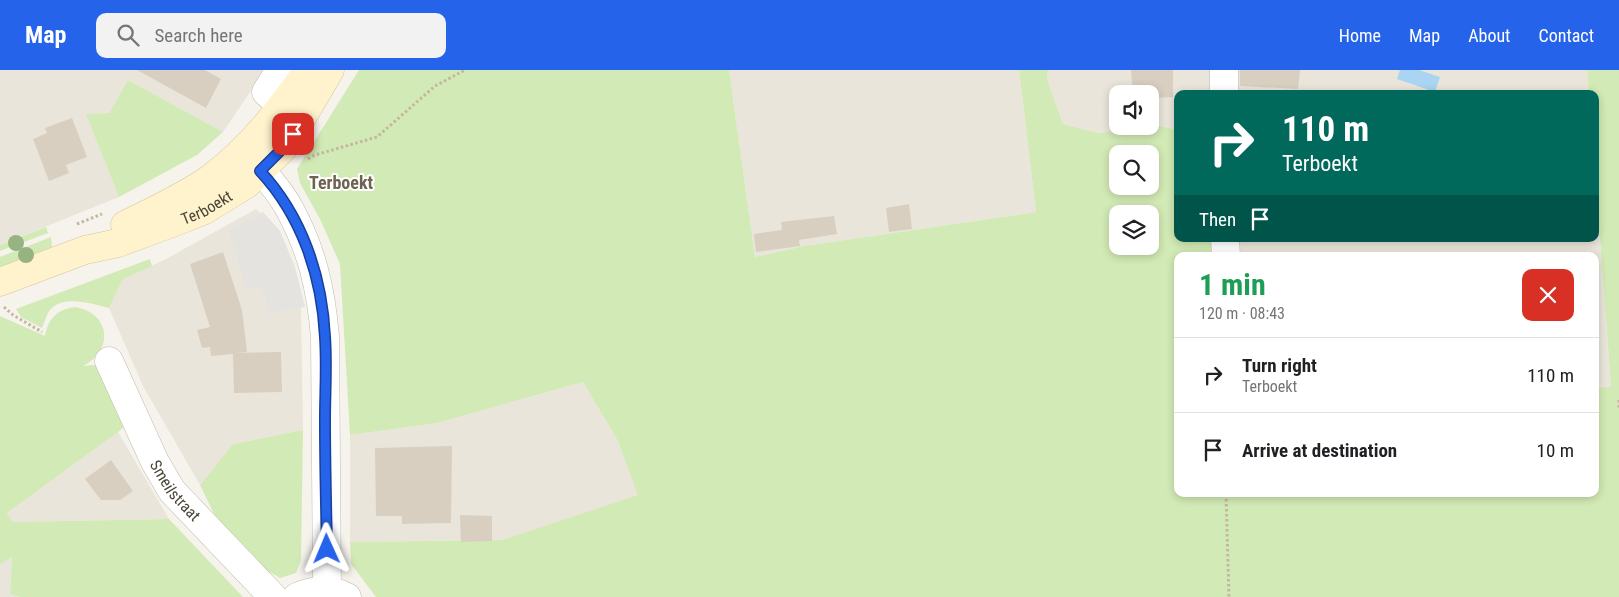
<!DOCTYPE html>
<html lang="en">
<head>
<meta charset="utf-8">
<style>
	body { margin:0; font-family:"Roboto Condensed",sans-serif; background:#f2f2f2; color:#202124; height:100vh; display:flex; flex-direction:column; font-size:19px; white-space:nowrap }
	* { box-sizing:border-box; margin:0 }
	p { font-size:16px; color:#757577 }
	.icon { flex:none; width:28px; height:28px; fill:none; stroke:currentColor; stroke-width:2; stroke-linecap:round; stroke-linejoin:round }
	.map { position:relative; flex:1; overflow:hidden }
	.panel { position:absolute; left:1174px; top:182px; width:425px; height:245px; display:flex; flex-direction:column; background:#fff; border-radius:10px; box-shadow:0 2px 8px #0003 }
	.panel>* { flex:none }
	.top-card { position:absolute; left:1174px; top:20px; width:425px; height:152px; border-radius:10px; box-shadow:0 2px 8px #0003; background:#00695c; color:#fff; overflow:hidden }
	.fabs { position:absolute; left:1109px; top:15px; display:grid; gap:10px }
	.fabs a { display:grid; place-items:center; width:50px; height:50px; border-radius:10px; background:#fff; box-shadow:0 2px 8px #0003; font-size:25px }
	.pin { position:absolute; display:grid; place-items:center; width:42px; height:42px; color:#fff; margin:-21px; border-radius:10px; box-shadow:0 2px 8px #0006 }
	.me { position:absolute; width:55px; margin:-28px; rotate:359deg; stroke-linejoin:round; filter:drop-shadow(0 0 4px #0008) }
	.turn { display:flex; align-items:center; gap:18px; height:105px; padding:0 25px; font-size:22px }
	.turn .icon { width:65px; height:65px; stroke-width:2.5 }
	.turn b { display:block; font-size:35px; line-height:42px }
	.then { display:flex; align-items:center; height:48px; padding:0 25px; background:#0003; gap:10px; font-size:19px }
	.round { display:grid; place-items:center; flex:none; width:52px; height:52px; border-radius:10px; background:#f2f2f2 }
	.summary { display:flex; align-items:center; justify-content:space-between; height:85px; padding:0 25px }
	h1 { font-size:30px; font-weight:700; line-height:38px; color:#1e9e55 }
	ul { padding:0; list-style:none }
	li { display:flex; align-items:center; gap:15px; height:75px; padding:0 25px; border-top:1px solid #e0e0e0 }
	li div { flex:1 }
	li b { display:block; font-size:19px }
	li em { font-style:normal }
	header { display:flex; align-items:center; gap:30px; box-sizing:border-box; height:70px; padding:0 25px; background:#2563eb; color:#fff }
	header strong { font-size:24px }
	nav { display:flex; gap:28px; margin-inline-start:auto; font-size:18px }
	.search { width:350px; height:45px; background:#f2f2f2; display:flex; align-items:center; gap:12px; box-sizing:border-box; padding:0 18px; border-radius:10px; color:#757577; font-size:19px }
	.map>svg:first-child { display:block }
	.residential { fill:#eae5da; fill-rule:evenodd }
	.green { fill:#d2eab5; fill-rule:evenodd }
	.parking { fill:#e5e3e0 }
	.water { fill:#a9d4f2 }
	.building { fill:#d8cfc1 }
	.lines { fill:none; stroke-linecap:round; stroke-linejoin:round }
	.street-casing { stroke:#c2bbae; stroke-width:29 }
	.secondary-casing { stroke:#d6c79b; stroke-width:29 }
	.path { stroke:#c4b79f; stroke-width:3; stroke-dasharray:2.5 2.5; stroke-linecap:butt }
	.street { stroke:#fff; stroke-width:28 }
	.secondary { stroke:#fff3cd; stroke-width:28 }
	.tree { fill:#97b381 }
	.route-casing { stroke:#184099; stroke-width:12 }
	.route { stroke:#2563eb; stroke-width:9 }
	.labels { text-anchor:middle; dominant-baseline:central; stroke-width:4; stroke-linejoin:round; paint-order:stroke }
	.street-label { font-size:16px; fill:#4b4439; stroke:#fff }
	.neighbourhood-label { font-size:18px; font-weight:bold; fill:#6e6250; stroke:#fff }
</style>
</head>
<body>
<header>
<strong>Map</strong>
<div class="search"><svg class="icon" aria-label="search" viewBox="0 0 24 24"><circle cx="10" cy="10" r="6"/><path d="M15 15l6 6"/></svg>Search here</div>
<nav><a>Home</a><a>Map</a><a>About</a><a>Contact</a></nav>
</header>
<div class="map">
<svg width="1619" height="527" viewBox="0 0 1619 527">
	<rect width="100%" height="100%" fill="#f6f3ec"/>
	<path class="residential" d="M0,0H265L223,62L128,10L109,43L87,44L119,127L0,175Z
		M729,0H1019L1036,142L804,176L755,187Z
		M1048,0H1212L1213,24H1178L1177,60L1161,56L1099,63L1063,54L1047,9ZM1118,24H1150V56H1118Z
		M1236,0H1587L1589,24H1236Z
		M1595,103L1611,318H1595V186H1236V169H1595Z
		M256,139L276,157L301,237L303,360L233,374L200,415L143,316L109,238L123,209L166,189Z
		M583,312L618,371L639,425L502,470L350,472V365L437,353Z
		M118,362L169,449L13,452L7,443Z
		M12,486L10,524L20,527H0V494Z"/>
	<path class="green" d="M359,0H729L755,187L804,176L1036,142L1019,0H1048L1047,9L1063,54L1099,63L1161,56L1177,60L1178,169H1209L1215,181V186H1178V424H1595V318L1611,317L1595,103V24H1589L1587,0H1619V527H376L351,494L350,472L502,470L638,425L618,371L583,312L437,353L350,365L340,194L320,149L300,113L297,99ZM1118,84H1150V116H1118ZM1118,144H1150V176H1118Z
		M128,10L223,62L197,85L119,127L86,44L109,43Z
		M46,157L48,163L0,181V175Z
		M51,167L52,176L49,180L0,199V187Z
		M150,189L152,196L123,209L109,238C92,234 60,223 48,243C46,247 44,253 42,258L21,247L16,239Z
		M75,237C111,243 114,280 83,296L94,295L104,301L127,354L118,362L7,443L13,452L169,449L243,527H20L10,524L12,487L0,494V246L45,266C48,248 58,239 75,237Z
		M303,360L301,490L296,503L280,508L261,497L220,456L200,415L233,374Z"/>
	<path class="parking" d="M263,142L280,161L295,197L305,237L269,243L265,224L259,217L247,220L229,161Z"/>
	<path class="water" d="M1400,0H1419L1440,7L1435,22L1397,9Z"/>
	<path class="building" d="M137,0H205L221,9L206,38Z
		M1131,0H1173V27L1150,28V24H1133Z
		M1240,0H1300L1298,19L1240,16Z
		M72,48L87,87L66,95L69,103L49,111L33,69L47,63L45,58Z
		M909,134L912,159L889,162L886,138Z
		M834,146L837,164L799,170L800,176L756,182L754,164L782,160L781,152Z
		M223,182L242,240L247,282L234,283L281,282L282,322L234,323L233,284L211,286L210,277L202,278L197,260L210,257L190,194Z
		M452,376L451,453L402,454V446H376L375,378Z
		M111,390L133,421L120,430H101L85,409Z
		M460,445L492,446V471L461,472Z"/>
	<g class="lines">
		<defs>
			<g id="street">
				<path d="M280,0L266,22L299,51"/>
				<path d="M1224,0V24"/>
				<path d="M247,82C260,101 278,117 289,138C312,180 321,219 325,267L327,520"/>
				<path d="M1225,169L1226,186"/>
				<path id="s1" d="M109,291L155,392L172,421L273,527"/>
				<path d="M297,527C314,519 330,518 347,527"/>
			</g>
			<g id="secondary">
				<path d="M125,155C153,141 186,126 211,108C251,78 280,40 308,0"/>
				<path id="s2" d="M0,212L85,180L118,173L172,153L203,141L247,114L286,75L330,0"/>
			</g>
		</defs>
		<use href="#street" class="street-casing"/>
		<use href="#secondary" class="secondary-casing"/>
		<path class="path" d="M308,89L315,85L377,67L435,16L465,0
			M77,154L102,144
			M4,237L13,245L42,262
			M1619,330V338
			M1226,424L1229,527"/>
		<use href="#street" class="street"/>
		<use href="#secondary" class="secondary"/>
	</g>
	<g class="tree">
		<circle cx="16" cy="173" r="8"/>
		<circle cx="26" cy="185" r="8"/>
	</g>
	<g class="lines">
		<defs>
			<path id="route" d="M293,64L286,75L260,101C302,146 322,206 325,267C327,295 325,323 325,350C325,393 326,436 327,479"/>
		</defs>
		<use href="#route" class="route-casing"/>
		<use href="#route" class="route"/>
	</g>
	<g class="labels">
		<g class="street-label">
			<text stroke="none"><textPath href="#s2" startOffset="220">Terboekt</textPath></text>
			<text stroke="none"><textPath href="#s1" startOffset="146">Smeilstraat</textPath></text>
		</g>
		<g class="neighbourhood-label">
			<text x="341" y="112">Terboekt</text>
		</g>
	</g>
</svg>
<div class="fabs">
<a><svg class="icon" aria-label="sound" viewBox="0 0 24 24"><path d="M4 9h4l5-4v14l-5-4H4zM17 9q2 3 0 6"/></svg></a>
<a><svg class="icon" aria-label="search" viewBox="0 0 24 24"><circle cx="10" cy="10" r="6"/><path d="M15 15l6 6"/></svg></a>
<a><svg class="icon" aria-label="layers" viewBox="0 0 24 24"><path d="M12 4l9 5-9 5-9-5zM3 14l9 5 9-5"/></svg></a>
</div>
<div class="pin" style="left:293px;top:64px;background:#d93025"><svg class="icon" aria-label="arrive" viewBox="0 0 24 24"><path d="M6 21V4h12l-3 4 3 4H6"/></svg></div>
<svg class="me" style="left:327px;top:479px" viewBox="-20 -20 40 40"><path d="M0-17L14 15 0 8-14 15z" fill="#2563eb" stroke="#fff" stroke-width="4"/></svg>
<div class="top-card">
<div class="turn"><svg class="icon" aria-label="right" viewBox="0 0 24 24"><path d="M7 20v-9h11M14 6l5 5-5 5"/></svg><div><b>110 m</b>Terboekt</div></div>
<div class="then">Then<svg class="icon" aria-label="arrive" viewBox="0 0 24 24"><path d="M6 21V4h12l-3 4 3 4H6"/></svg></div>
</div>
<section class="panel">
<div class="summary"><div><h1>1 min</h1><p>120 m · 08:43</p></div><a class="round" style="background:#d93025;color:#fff"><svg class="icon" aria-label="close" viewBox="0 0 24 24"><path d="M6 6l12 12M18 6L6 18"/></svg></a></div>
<ul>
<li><svg class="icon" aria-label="right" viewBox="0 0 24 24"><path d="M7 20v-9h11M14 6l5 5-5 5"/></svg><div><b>Turn right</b><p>Terboekt</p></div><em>110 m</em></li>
<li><svg class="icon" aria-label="arrive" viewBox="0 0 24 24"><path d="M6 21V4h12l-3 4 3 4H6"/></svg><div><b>Arrive at destination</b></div><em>10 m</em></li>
</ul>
</section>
</div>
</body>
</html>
